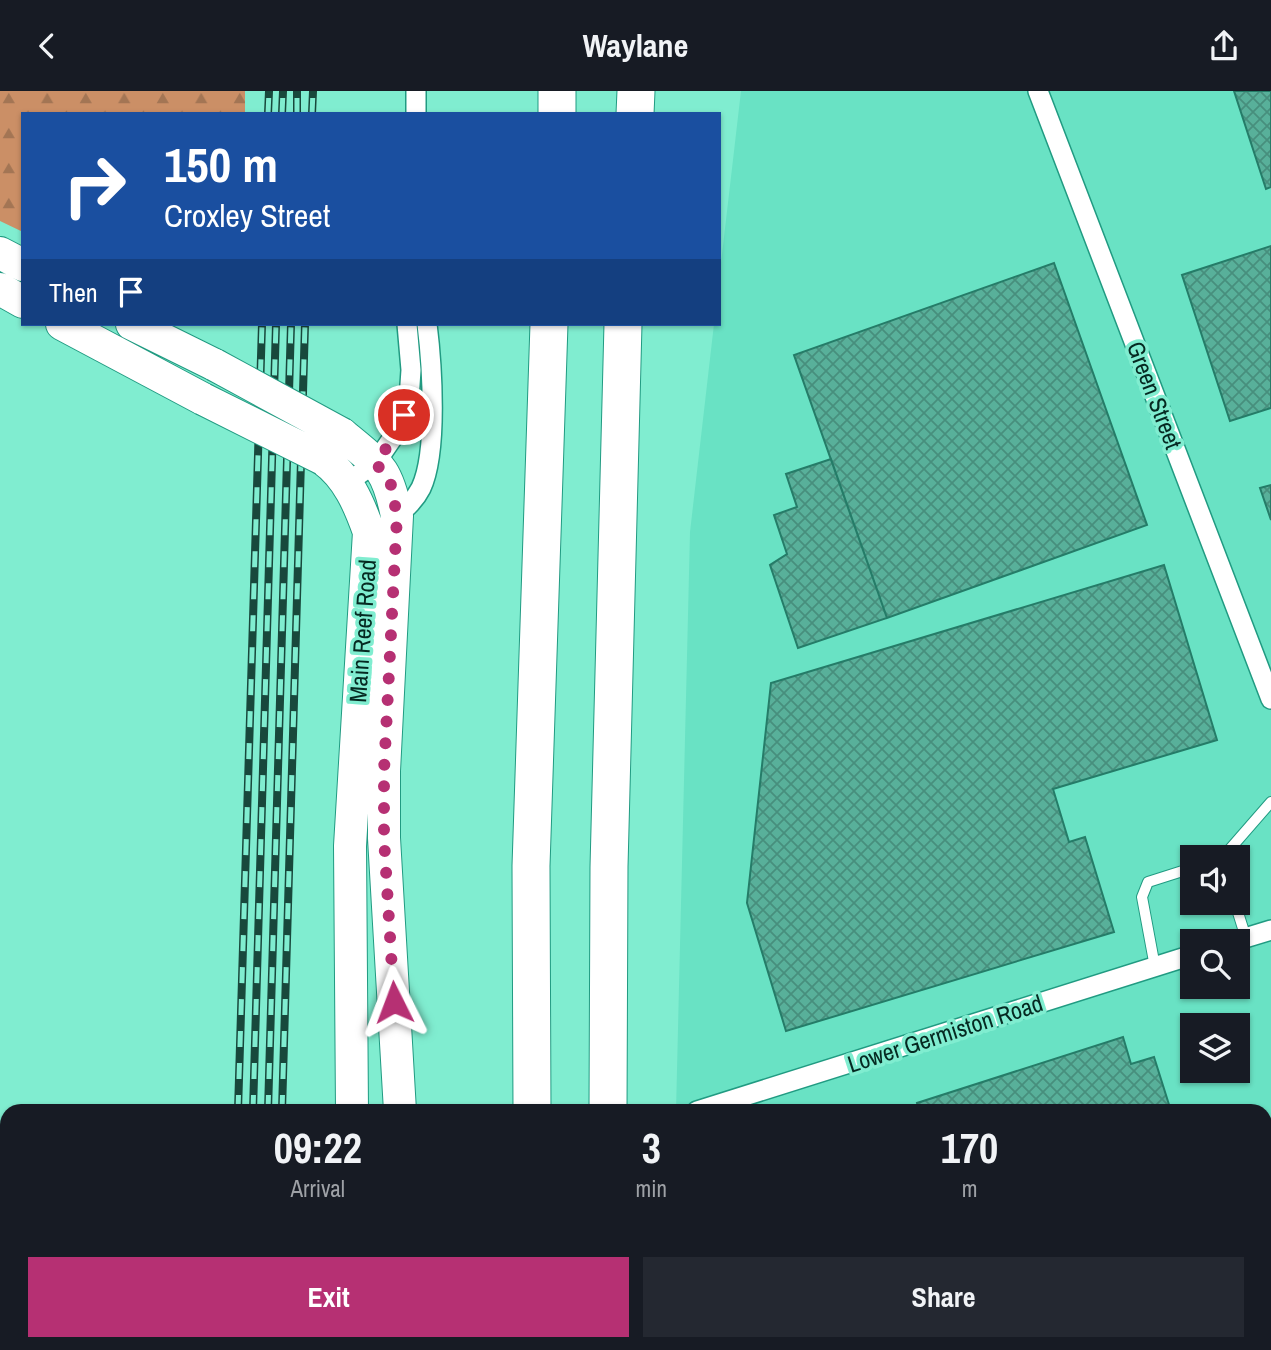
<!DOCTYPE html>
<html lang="en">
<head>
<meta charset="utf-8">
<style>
	body { margin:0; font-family:"Archivo Narrow",sans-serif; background:#242831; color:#f1f3f6; height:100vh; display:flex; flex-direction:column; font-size:26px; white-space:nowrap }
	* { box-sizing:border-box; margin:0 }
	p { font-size:23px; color:#9ea1a6 }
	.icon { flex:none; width:38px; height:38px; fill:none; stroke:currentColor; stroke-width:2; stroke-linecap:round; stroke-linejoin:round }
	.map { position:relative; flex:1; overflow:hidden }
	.side { position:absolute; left:0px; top:1013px; width:1272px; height:247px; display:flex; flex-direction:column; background:#171b24; border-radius:21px 21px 0 0; box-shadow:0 2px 5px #0004 }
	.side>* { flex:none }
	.hud { position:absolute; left:21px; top:21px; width:700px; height:214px; border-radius:0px; box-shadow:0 2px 5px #0004; background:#1a4fa0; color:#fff; overflow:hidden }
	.controls { position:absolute; left:1180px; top:754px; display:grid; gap:14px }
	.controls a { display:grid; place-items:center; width:70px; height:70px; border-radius:0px; background:#171b24; box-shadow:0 2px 5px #0004; font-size:35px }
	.pin { position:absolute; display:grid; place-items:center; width:60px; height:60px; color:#fff; margin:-30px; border:4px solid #fff; border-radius:50%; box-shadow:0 2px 7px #0007 }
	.me { position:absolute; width:77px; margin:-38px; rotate:357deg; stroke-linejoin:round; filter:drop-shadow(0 0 5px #0008) }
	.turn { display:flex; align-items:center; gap:24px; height:147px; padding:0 28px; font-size:32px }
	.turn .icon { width:91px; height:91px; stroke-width:2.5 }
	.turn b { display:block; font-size:49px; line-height:60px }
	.then { display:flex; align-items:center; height:66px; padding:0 28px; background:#0003; gap:14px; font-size:26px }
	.eta { display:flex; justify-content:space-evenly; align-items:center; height:119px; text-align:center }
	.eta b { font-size:42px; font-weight:700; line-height:49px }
	.action { display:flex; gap:14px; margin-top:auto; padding:14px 28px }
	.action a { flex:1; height:80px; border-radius:0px; background:#b63073; color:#fff; font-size:28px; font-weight:700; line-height:80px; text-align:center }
	.action a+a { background:#242831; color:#f1f3f6 }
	header { display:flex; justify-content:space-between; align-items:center; height:91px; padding:0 28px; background:#171b24; font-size:32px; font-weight:700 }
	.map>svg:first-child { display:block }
	.built { fill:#69e2c4; fill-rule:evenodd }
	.forest { fill:url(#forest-firs) }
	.building { fill:url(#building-cross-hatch); stroke:#257c68; stroke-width:2 }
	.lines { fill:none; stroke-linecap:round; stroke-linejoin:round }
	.service-casing { stroke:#219b82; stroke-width:12 }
	.minor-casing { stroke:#219b82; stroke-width:22 }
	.primary-casing { stroke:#219b82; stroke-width:34 }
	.motorway-casing { stroke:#219b82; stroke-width:39 }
	.service { stroke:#fff; stroke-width:10 }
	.minor { stroke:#fff; stroke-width:19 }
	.primary { stroke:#fff; stroke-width:32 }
	.motorway { stroke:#fff; stroke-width:37 }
	.rail-casing { stroke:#18483c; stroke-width:8 }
	.rail { stroke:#80edd0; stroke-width:5; stroke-dasharray:16; stroke-linecap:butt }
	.primary-bridge-casing { stroke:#219b82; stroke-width:34; stroke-linecap:butt }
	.primary-bridge { stroke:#fff; stroke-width:32 }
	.route { stroke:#b63073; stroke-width:12; stroke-dasharray:0 21.6 }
	.labels { text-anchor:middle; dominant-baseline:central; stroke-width:7; stroke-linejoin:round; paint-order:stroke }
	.street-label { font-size:24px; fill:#052921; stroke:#80edd0 }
</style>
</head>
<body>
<header><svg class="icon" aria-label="back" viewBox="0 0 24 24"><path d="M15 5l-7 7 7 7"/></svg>Waylane<svg class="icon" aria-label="share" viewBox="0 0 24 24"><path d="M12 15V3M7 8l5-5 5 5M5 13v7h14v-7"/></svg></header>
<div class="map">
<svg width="1271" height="1259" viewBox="0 0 1271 1259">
	<defs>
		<pattern id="forest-firs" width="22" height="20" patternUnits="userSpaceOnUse" patternTransform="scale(1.75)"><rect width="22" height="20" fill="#cb8f66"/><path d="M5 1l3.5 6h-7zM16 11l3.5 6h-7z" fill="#a37554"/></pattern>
		<pattern id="building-cross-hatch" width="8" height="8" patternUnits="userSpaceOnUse" patternTransform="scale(1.75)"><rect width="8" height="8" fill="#58b09a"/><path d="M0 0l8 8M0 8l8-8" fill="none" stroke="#478f7d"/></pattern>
	</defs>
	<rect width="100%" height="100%" fill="#80edd0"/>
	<path class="built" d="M741,0H1271V1259H671V1253H1265V1020H676L690,441L714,233H719V189ZM1192,766H1237V812H1192ZM1192,850H1237V896H1192ZM1192,934H1237V980H1192Z"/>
	<path class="forest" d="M0,0H245V23H23V141L0,130Z"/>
	<path class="building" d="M1234,0H1271V96L1266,98Z
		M1271,155V317L1230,330L1182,184Z
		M1054,172L1147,434L887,527L794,264Z
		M831,368L887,527L798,557L770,474L787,463L774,424L797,416L786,383Z
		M1271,394V429L1260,397Z
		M1164,474L1217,649L1053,698L1069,751L1085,746L1114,841L786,940L747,812L771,592Z
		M1123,946L1131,973L1154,966L1171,1020H919L917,1012Z
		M837,1253H981L983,1259H818Z
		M993,1253H1088L1069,1259H994Z
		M1093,1253H1244L1246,1259H1095Z"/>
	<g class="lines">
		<defs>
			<path id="service" d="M1223,766L1271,711
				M1235,812L1246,847
				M1155,876L1142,806L1148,791L1192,777"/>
			<path id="minor" d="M1038,0L1271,608
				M416,23V0
				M347,392L376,371L398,339L409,308L411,279L407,233
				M391,428C403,421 415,409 421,397C438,361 432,273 427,233
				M1235,850L1271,839
				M697,1020L1192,864
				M750,1253L752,1259"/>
			<path id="primary" d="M0,162L23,174
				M0,198L23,211
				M62,233L203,308
				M132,233L215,274
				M342,343C379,374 387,376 397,425L384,680V747L400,1020
				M323,368C348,386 359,413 369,441L350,755L352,1020
				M355,1253V1259
				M404,1259V1253"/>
			<path id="motorway" d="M557,23V0
				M635,23L636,0
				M532,1020L531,775L549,233
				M608,1020L609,776L623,233
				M537,1253V1259
				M612,1253L613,1259"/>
		</defs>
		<use href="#service" class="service-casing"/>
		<use href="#minor" class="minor-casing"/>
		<use href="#primary" class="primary-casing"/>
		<use href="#motorway" class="motorway-casing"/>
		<use href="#service" class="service"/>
		<use href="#minor" class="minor"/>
		<use href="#primary" class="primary"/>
		<use href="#motorway" class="motorway"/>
		<defs>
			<path id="rail" d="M268,23L269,0
				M282,23L283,0
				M297,23V0
				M312,23L313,0
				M238,1020L262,233
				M253,1020L276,233
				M268,1020L291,233
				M282,1020L305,233
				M283,1253V1259
				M231,1259V1253
				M247,1259V1253
				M261,1259V1253"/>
		</defs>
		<use href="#rail" class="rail-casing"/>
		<use href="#rail" class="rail"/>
		<defs>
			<path id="primary-bridge" d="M215,274L342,343
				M203,308L323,368"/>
		</defs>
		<use href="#primary-bridge" class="primary-bridge-casing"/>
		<use href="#primary-bridge" class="primary-bridge"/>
	</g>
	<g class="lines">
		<path class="route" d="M394,911L384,747V680L397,425L391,394L376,372L398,340L404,324"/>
	</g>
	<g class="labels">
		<g class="street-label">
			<text transform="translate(1155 304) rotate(69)">Green Street</text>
			<text transform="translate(362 540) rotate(-86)">Main Reef Road</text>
			<text transform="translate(945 942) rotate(-18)">Lower Germiston Road</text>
		</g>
	</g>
</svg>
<div class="controls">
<a><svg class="icon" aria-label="sound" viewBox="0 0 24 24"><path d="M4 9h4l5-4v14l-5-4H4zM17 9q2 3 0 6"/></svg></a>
<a><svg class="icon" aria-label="search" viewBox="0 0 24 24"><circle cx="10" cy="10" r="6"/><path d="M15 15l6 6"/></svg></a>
<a><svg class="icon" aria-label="layers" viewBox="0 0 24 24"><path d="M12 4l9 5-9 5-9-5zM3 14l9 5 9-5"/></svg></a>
</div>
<div class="pin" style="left:404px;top:324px;background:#d93025"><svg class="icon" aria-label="arrive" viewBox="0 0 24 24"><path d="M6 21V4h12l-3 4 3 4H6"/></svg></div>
<svg class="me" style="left:394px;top:911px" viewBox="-20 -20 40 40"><path d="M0-17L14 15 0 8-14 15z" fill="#b63073" stroke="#fff" stroke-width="4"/></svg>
<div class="hud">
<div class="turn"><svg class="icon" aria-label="right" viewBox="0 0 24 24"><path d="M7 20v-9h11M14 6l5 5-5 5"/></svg><div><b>150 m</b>Croxley Street</div></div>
<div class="then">Then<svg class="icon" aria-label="arrive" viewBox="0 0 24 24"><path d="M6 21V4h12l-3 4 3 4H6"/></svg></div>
</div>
<section class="side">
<div class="eta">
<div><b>09:22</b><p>Arrival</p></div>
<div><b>3</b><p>min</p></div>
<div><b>170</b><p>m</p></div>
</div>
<div class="action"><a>Exit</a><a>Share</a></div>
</section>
</div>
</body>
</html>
